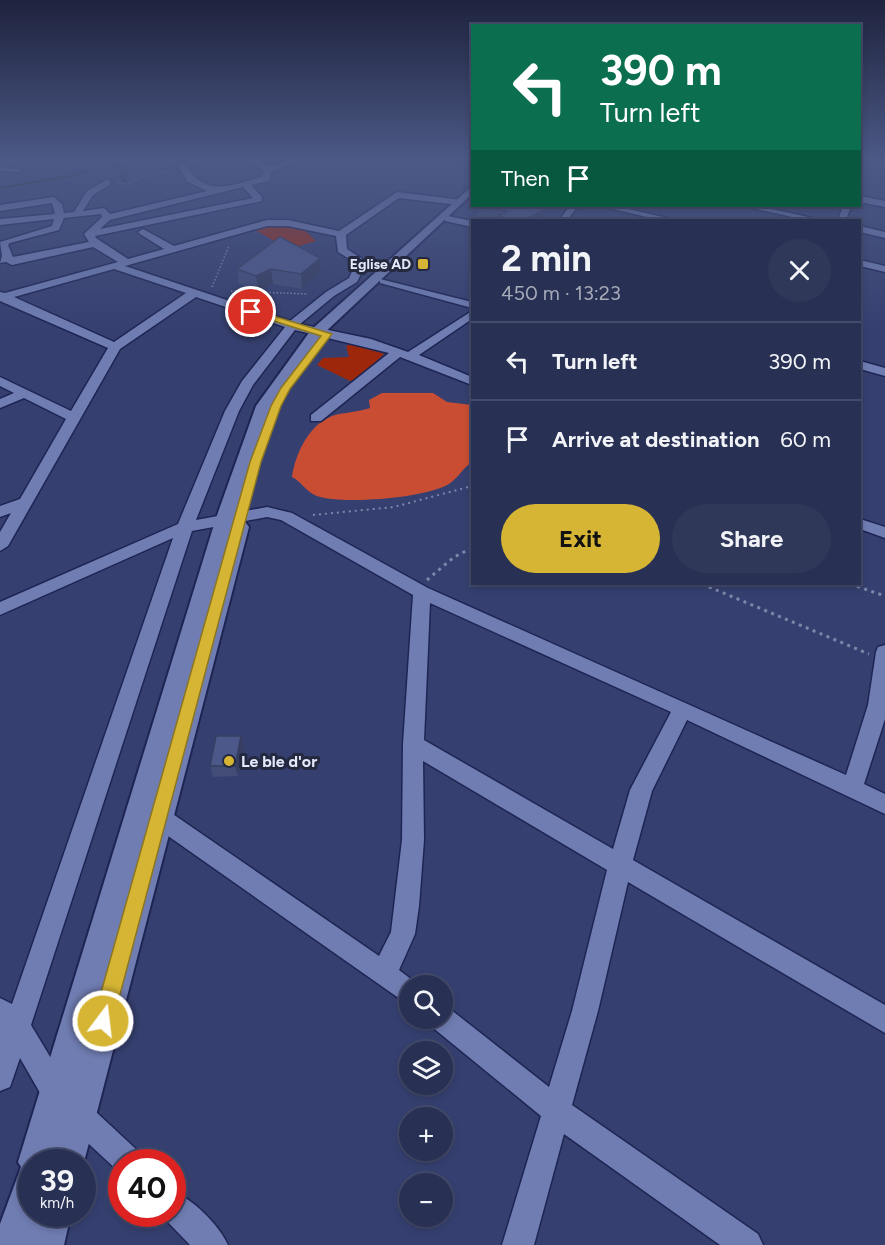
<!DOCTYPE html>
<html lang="en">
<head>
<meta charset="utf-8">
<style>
	body { margin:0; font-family:Figtree,sans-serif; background:#30385a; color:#f1f3f6; height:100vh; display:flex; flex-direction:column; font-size:22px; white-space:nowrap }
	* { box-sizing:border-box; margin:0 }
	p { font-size:20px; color:#a5a9b8 }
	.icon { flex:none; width:33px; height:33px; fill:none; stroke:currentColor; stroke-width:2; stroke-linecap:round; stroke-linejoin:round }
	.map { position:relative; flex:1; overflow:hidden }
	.sheet { position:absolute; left:471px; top:219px; width:390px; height:366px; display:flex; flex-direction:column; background:#283054; border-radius:0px; box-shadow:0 3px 9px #0003,0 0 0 2px #444b6b }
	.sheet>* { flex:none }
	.banner { position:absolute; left:471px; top:24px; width:390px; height:183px; border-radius:0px; box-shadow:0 3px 9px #0003,0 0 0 2px #444b6b; background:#0b6e4f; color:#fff; overflow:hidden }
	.buttons { position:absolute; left:399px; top:975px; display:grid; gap:12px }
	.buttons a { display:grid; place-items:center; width:54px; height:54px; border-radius:50%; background:#283054; box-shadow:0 3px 9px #0003,0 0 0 2px #444b6b; font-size:30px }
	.speed { position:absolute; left:18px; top:1149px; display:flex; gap:12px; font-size:30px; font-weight:700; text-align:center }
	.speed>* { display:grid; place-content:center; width:78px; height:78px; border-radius:50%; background:#283054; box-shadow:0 3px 9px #0003,0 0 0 2px #444b6b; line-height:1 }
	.speed small { font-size:15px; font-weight:400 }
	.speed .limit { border:9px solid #d22; background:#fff; color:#111 }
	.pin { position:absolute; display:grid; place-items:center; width:51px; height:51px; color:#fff; margin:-26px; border:3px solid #fff; border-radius:50%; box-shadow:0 2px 6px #0007 }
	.me { position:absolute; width:66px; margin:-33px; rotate:15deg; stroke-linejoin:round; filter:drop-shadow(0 0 4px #0008) }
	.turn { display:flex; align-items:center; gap:21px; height:126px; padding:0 30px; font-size:27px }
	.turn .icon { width:78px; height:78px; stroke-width:2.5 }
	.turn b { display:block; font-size:42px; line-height:51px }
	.then { display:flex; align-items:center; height:57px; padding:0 30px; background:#0003; gap:12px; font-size:22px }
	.round { display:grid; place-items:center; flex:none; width:63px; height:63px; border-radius:32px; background:#30385a }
	.summary { display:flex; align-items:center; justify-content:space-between; height:102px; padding:0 30px }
	h1 { font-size:36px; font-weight:700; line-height:45px }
	.button { display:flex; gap:12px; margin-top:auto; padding:12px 30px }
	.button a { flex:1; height:69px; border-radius:36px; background:#d6b534; color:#111; font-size:24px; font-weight:700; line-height:69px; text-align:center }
	.button a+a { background:#30385a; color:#f1f3f6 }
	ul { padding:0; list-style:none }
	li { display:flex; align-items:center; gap:18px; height:78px; padding:0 30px; border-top:2px solid #444b6b }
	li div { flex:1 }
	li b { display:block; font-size:22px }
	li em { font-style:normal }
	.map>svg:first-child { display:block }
	.green { fill:#9d270b }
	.forest { fill:#c94d33 }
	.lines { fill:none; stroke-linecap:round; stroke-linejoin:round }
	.stream { stroke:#07331a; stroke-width:2 }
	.minor-casing { stroke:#1e2553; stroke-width:3 }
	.tertiary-casing { stroke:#1e2553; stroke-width:4 }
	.path-far2 { stroke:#7e86a9; stroke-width:1.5; stroke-dasharray:1.5 2; stroke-linecap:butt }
	.path-far1 { stroke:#7e86a9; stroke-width:2; stroke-dasharray:2 4; stroke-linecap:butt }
	.path { stroke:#7e86a9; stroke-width:3; stroke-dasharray:3 4.5; stroke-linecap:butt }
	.minor { fill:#707db2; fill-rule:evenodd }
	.tertiary { fill:#707db2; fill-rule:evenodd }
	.wall { fill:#424c77 }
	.shaded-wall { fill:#363e61 }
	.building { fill:#4d588a; stroke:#363e61; stroke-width:1.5 }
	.route { fill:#d6b534; stroke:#8b7622; stroke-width:1.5 }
	.poi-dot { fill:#d6b534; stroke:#24293f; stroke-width:2 }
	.labels { text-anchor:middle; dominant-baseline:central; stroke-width:6; stroke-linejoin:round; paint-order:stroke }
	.far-poi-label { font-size:14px; font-weight:bold; fill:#e4e9fb; stroke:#24293f; text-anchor:end }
	.poi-label { font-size:16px; font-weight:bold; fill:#e4e9fb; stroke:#24293f; text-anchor:start }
</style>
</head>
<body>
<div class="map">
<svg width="885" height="1245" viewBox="0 0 885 1245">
	<rect width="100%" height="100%" fill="#364070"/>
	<path class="green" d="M267,223L300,226L316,241L288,249L250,227Z
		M354,343L384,354L358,379L350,381L317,365L323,358L349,357L346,346Z"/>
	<path class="forest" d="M382,393H433L447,402L472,405V462C463,468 457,479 449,484C426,498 342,505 317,496C306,492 302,482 292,477C295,456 307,428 328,418C338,412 357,413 370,408L369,400Z"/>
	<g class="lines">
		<path class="stream" d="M163,158L182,174
			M69,162L114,160L116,162L113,166L129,168L125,169L127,172L121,176L126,182
			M0,188L75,175L118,158"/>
		<defs>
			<path id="minor" d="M200,158H214L186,166C207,198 231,185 262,177L264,171L247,158H256L269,167L296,158H308L272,171L269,181L251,185L262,197V201L95,236L96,238L128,259L164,249L140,234L138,232L143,229L174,246L267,220H288L339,231L397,192L461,200L462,202L458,205L399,198L346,235L347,249L367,262L357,282L334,296L300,324L371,339L408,352L472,311V319L419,355L472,377V385L400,357L321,421H311V415L389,353L295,330L253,385L239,411L196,520L267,507L292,513L428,588L846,775L868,705L876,652L878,647L885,645V719L864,784L885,794V814L687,720L652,791L633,860L885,1005V1033L628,882L598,1011L572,1105L758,1234L763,1245H720L564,1134L534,1245H502L541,1116L432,1027L428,1018H442V1005L450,1009L549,1087L572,1011L607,870L423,761L424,840L419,906L415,934L399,970L420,986H410V1006L151,824L148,817L151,810L159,807L167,810L379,956L391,932L402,840L403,744L413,595L281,520L267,517L192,531L31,1025L67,1085L139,1152L144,1162H122V1174L119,1172L47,1105L20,1058L10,1087L0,1091V998L12,1004L173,538L0,615V602L178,524L225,411L242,381L285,327L196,297L120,349L8,546L0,551V532L11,513L0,517V506L20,499L66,419L24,398L0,408V399L14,393L0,386V377L71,411L108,348L0,301V292L5,293L118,262L93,247L12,265L6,262L0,263L2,256L0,242L52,226L54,219L0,225V219L55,214L52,203L0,211V205L54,197L62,204L64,213L74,212L87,191L108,179L111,184L93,195L83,211L104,208L110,214L207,191L188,182L177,165ZM243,187L253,198L100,229L110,220ZM101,214L102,217L84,234L89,242L13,257L8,245L10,243L59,230L64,218ZM267,226H288L336,236L338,252L356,263L349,278L326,292L290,321L125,266ZM114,269L186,293L114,342L14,297ZM430,603L671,712L630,790L613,849L424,740Z
				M0,167L23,170L19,172L0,171Z
				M860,196L885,201V207L860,202Z
				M570,206H578L567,220H559Z
				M600,206H615L676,220H660Z
				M743,206H758L822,220H806Z
				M843,206H851L846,220H838Z
				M448,216L472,221V227L445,221V217Z
				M860,226L885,232V238L860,232Z
				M860,260L885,266V272L860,266Z
				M380,279L472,302V308L380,283Z
				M860,361L885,368V376L860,369Z
				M860,519L885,527V538L860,529Z
				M172,1191C193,1199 219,1225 228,1245H190L160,1214H172Z"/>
			<path id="tertiary" d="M472,186V194L321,336L290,379L272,406L235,522L246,523L249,527L84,1162L82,1165L32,1162V1214H71L64,1245H0V1224L21,1167L18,1162L216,518L256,406L311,330Z"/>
		</defs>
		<use href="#minor" class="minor-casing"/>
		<use href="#tertiary" class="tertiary-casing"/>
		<path class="path-far2" d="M118,183L130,184L132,180L171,170
			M212,287L229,246
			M231,291L308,294"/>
		<path class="path-far1" d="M313,515L394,507L472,486"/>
		<path class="path" d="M427,580L454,557L472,548
			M702,584L869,654
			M850,584L885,596"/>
		<use href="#minor" class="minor"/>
		<use href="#tertiary" class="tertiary"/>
	</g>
	<path class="wall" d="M477,207L545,209L544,220H493L477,218Z
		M320,258L321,272L302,289L273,284L259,291L239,284L237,269Z
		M244,746L238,776L213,777L210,766Z"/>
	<path class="shaded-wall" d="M545,209L544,220H525Z
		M320,258L321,272L302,289L301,274Z
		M271,269L273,284L259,291L256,276Z
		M241,736L244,746L238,776L235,766Z"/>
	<path class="building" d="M478,206H539L545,209L525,220H517L499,216L507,211L477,207Z
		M280,237L320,258L301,274L271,269L256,276L237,269Z
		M216,736H241L235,766H210Z"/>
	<linearGradient id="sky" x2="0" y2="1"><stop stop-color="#1e233e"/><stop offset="0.48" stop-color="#4c5986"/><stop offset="1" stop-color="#4c5986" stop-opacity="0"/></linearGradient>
	<rect width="885" height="332" fill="url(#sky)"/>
	<path class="route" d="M251,309L332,334L290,389L281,406L261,462L113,1021L110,1028L103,1031L96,1028L93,1021L250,462L271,406L281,388L321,336L248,313Z"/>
	<g class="poi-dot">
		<rect x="417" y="258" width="12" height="12" rx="3"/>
		<circle cx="229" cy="761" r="6"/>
	</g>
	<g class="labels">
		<g class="far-poi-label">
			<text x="411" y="264">Eglise AD</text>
		</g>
		<g class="poi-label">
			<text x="241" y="761">Le ble d'or</text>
		</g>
	</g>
</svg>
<div class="buttons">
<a><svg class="icon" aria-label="search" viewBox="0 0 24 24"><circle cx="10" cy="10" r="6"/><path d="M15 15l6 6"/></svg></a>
<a><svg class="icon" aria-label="layers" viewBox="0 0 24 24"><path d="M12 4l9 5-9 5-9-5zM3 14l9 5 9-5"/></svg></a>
<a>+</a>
<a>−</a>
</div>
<div class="speed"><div>39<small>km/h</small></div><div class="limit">40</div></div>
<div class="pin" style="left:251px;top:312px;background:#d93025"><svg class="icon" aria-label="arrive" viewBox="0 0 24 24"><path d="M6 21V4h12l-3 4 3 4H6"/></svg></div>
<svg class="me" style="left:103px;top:1021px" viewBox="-20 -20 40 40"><circle r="17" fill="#d6b534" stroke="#fff" stroke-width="3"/><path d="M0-11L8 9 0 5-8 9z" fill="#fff"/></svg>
<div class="banner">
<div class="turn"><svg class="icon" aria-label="left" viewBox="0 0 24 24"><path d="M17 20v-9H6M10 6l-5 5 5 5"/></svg><div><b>390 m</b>Turn left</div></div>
<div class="then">Then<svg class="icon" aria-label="arrive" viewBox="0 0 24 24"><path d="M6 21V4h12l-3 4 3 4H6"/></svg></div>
</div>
<section class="sheet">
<div class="summary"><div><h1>2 min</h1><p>450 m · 13:23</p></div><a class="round"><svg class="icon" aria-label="close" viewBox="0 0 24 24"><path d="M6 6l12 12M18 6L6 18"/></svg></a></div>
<ul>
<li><svg class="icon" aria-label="left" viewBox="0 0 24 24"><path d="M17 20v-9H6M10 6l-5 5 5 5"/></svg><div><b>Turn left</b></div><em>390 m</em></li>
<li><svg class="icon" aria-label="arrive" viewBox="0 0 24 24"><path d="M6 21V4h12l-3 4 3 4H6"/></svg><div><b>Arrive at destination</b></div><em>60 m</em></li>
</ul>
<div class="button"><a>Exit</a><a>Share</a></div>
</section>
</div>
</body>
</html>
